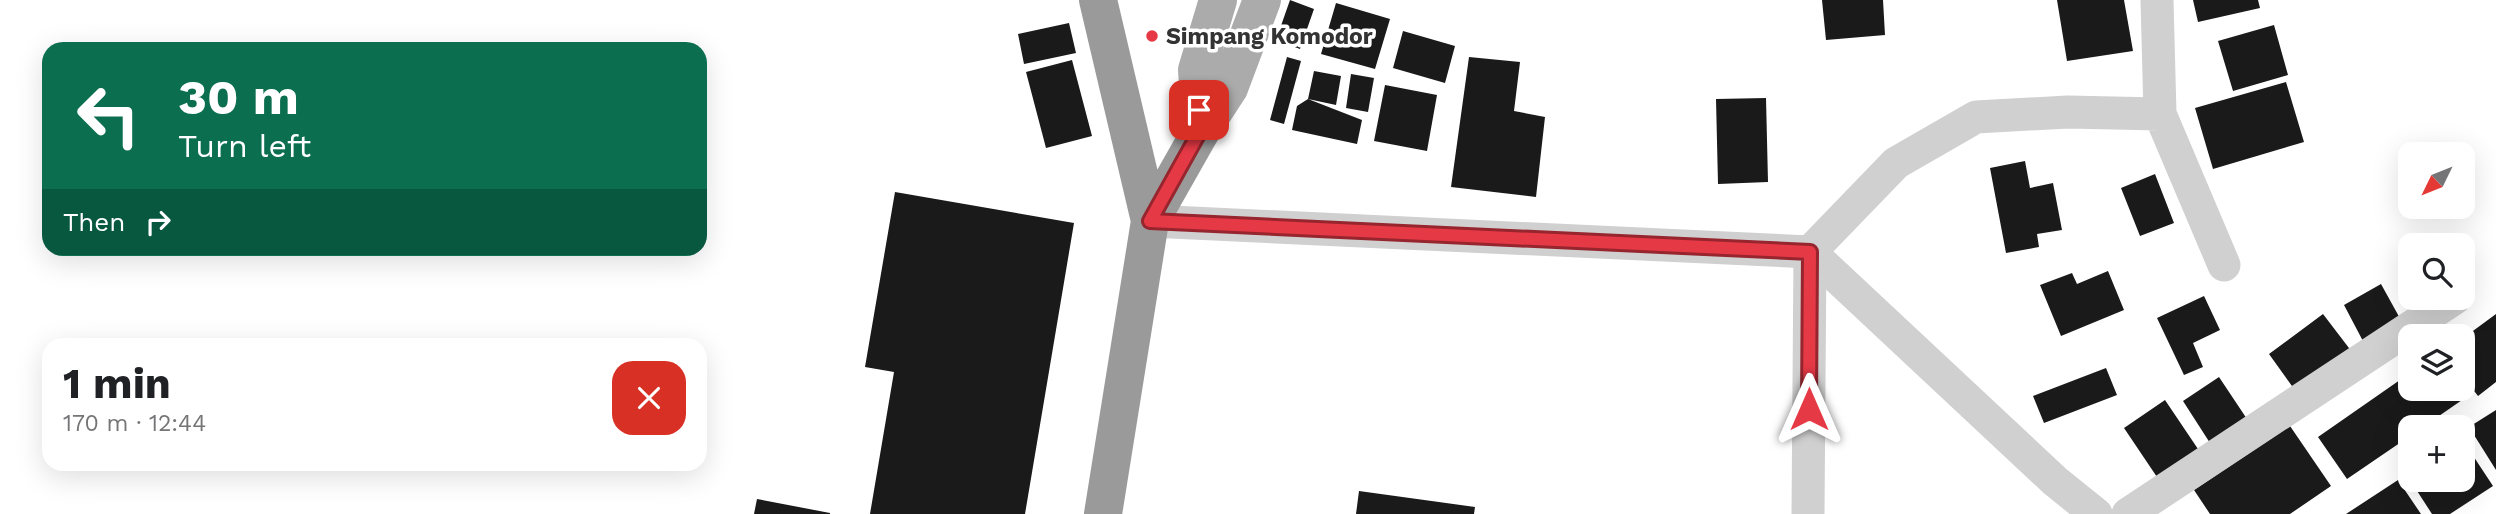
<!DOCTYPE html>
<html lang="en">
<head>
<meta charset="utf-8">
<style>
	body { margin:0; font-family:"Work Sans",sans-serif; background:#f6f6f6; color:#202124; height:100vh; display:flex; flex-direction:column; font-size:26px; white-space:nowrap }
	* { box-sizing:border-box; margin:0 }
	p { font-size:23px; color:#757577 }
	.icon { flex:none; width:38px; height:38px; fill:none; stroke:currentColor; stroke-width:2; stroke-linecap:round; stroke-linejoin:round }
	.map { position:relative; flex:1; overflow:hidden }
	.panel { position:absolute; left:42px; top:338px; width:665px; height:133px; display:flex; flex-direction:column; background:#fff; border-radius:21px; box-shadow:0 7px 28px #0002 }
	.panel>* { flex:none }
	.top-card { position:absolute; left:42px; top:42px; width:665px; height:214px; border-radius:21px; box-shadow:0 7px 28px #0002; background:#0b6e4f; color:#fff; overflow:hidden }
	.needle { width:46px; rotate:227deg }
	.buttons { position:absolute; left:2398px; top:142px; display:grid; gap:14px }
	.buttons a { display:grid; place-items:center; width:77px; height:77px; border-radius:14px; background:#fff; box-shadow:0 7px 28px #0002; font-size:35px }
	.pin { position:absolute; display:grid; place-items:center; width:60px; height:60px; color:#fff; margin:-30px; border-radius:14px; box-shadow:0 4px 10px #0006 }
	.me { position:absolute; width:77px; margin:-38px; rotate:0deg; stroke-linejoin:round; filter:drop-shadow(0 0 5px #0008) }
	.turn { display:flex; align-items:center; gap:24px; height:147px; padding:0 21px; font-size:32px }
	.turn .icon { width:91px; height:91px; stroke-width:2.5 }
	.turn b { display:block; font-size:49px; line-height:60px }
	.then { display:flex; align-items:center; height:66px; padding:0 21px; background:#0003; gap:14px; font-size:26px }
	.round { display:grid; place-items:center; flex:none; width:74px; height:74px; border-radius:21px; background:#f6f6f6 }
	.head { display:flex; align-items:center; justify-content:space-between; height:119px; padding:0 21px }
	h1 { font-size:42px; font-weight:700; line-height:52px }
	.map>svg:first-child { display:block }
	.building { fill:#1a1a1a }
	.lines { fill:none; stroke-linecap:round; stroke-linejoin:round }
	.street { stroke:#d0d0d0; stroke-width:33 }
	.primary { stroke:#ababab; stroke-width:38 }
	.highway { stroke:#9a9a9a; stroke-width:38 }
	.route-casing { stroke:#96252e; stroke-width:18 }
	.route { stroke:#e63946; stroke-width:12 }
	.poi-dot { fill:#e63946; stroke:#fff; stroke-width:2.5 }
	.labels { text-anchor:middle; dominant-baseline:central; stroke-width:7; stroke-linejoin:round; paint-order:stroke }
	.poi-label { font-size:23px; font-weight:bold; fill:#333; stroke:#fff; text-anchor:start }
</style>
</head>
<body>
<div class="map">
<svg width="2496" height="514" viewBox="0 0 2496 514">
	<rect width="100%" height="100%" fill="#fff"/>
	<path class="building" d="M1290,0L1314,9L1300,49L1276,40Z
		M1822,0H1883L1885,35L1826,40Z
		M2057,0H2124L2133,51L2067,61Z
		M2193,0H2258L2260,8L2198,22Z
		M1336,3L1390,19L1375,69L1321,54Z
		M1069,23L1076,53L1024,64L1018,34Z
		M2274,25L2288,75L2233,91L2218,41Z
		M1403,31L1455,46L1445,83L1393,68Z
		M1287,57L1301,61L1284,124L1270,120Z
		M1469,57L1520,62L1514,111L1545,117L1536,197L1451,187Z
		M1072,60L1092,136L1046,148L1026,72Z
		M1314,71L1341,76L1336,105L1308,99L1362,120L1357,144L1292,130L1297,106L1308,99Z
		M1351,74L1374,78L1368,112L1346,108Z
		M2286,82L2304,142L2213,169L2195,108Z
		M1385,85L1437,95L1427,151L1374,141Z
		M1766,98L1768,182L1718,184L1716,99Z
		M2025,161L2030,188L2053,183L2062,230L2037,234L2039,247L2006,253L1990,168Z
		M2155,174L2174,223L2140,236L2121,188Z
		M895,192L1074,223L1025,514H870L894,372L865,367Z
		M2108,271L2124,310L2061,336L2040,285L2072,273L2077,284Z
		M2381,284L2402,322L2364,343L2344,305Z
		M2204,296L2220,330L2193,343L2203,367L2184,375L2157,318Z
		M2323,314L2352,352L2297,393L2269,354Z
		M2496,314V382L2478,396L2462,375V339Z
		M2106,368L2117,395L2044,423L2033,396Z
		M2410,373V388H2459L2465,398L2423,427H2410V436L2347,479L2318,437Z
		M2219,377L2247,419L2210,443L2183,401Z
		M2165,400L2198,449L2157,477L2124,428Z
		M2496,410V470L2469,427Z
		M2290,426L2331,486L2290,514H2210L2194,490Z
		M2462,439L2493,486L2450,514H2432L2410,480H2462Z
		M2398,480L2421,514H2346Z
		M1359,491L1475,507L1474,514H1356Z
		M757,499L830,513V514H754Z"/>
	<g class="lines">
		<path class="street" d="M2157,0L2160,114L2224,265
			M1150,221L1810,252L2055,481L2096,514
			M1808,514L1810,252L1896,163L1976,117L2068,112L2160,114
			M2128,514L2455,298"/>
		<path class="primary" d="M1201,131L1229,88L1262,0
			M1201,131L1197,70L1218,0"/>
		<path class="highway" d="M1098,0L1150,221
			M1103,514L1150,221L1201,131"/>
	</g>
	<g class="lines">
		<defs>
			<path id="route" d="M1199,110L1200,131L1150,221L1810,252L1809,409"/>
		</defs>
		<use href="#route" class="route-casing"/>
		<use href="#route" class="route"/>
	</g>
	<circle class="poi-dot" cx="1152" cy="36" r="7"/>
	<g class="labels">
		<g class="poi-label">
			<text x="1166" y="36">Simpang Komodor</text>
		</g>
	</g>
</svg>
<div class="buttons">
<a><svg class="needle" viewBox="-14 -14 28 28"><path d="M0-13l5 13h-10z" fill="#e53935"/><path d="M0 13l5-13h-10z" fill="#757577"/></svg></a>
<a><svg class="icon" aria-label="search" viewBox="0 0 24 24"><circle cx="10" cy="10" r="6"/><path d="M15 15l6 6"/></svg></a>
<a><svg class="icon" aria-label="layers" viewBox="0 0 24 24"><path d="M12 4l9 5-9 5-9-5zM3 14l9 5 9-5"/></svg></a>
<a>+</a>
</div>
<div class="pin" style="left:1199px;top:110px;background:#d93025"><svg class="icon" aria-label="arrive" viewBox="0 0 24 24"><path d="M6 21V4h12l-3 4 3 4H6"/></svg></div>
<svg class="me" style="left:1809px;top:409px" viewBox="-20 -20 40 40"><path d="M0-17L14 15 0 8-14 15z" fill="#e63946" stroke="#fff" stroke-width="4"/></svg>
<div class="top-card">
<div class="turn"><svg class="icon" aria-label="left" viewBox="0 0 24 24"><path d="M17 20v-9H6M10 6l-5 5 5 5"/></svg><div><b>30 m</b>Turn left</div></div>
<div class="then">Then<svg class="icon" aria-label="right" viewBox="0 0 24 24"><path d="M7 20v-9h11M14 6l5 5-5 5"/></svg></div>
</div>
<section class="panel">
<div class="head"><div><h1>1 min</h1><p>170 m · 12:44</p></div><a class="round" style="background:#d93025;color:#fff"><svg class="icon" aria-label="close" viewBox="0 0 24 24"><path d="M6 6l12 12M18 6L6 18"/></svg></a></div>
</section>
</div>
</body>
</html>
